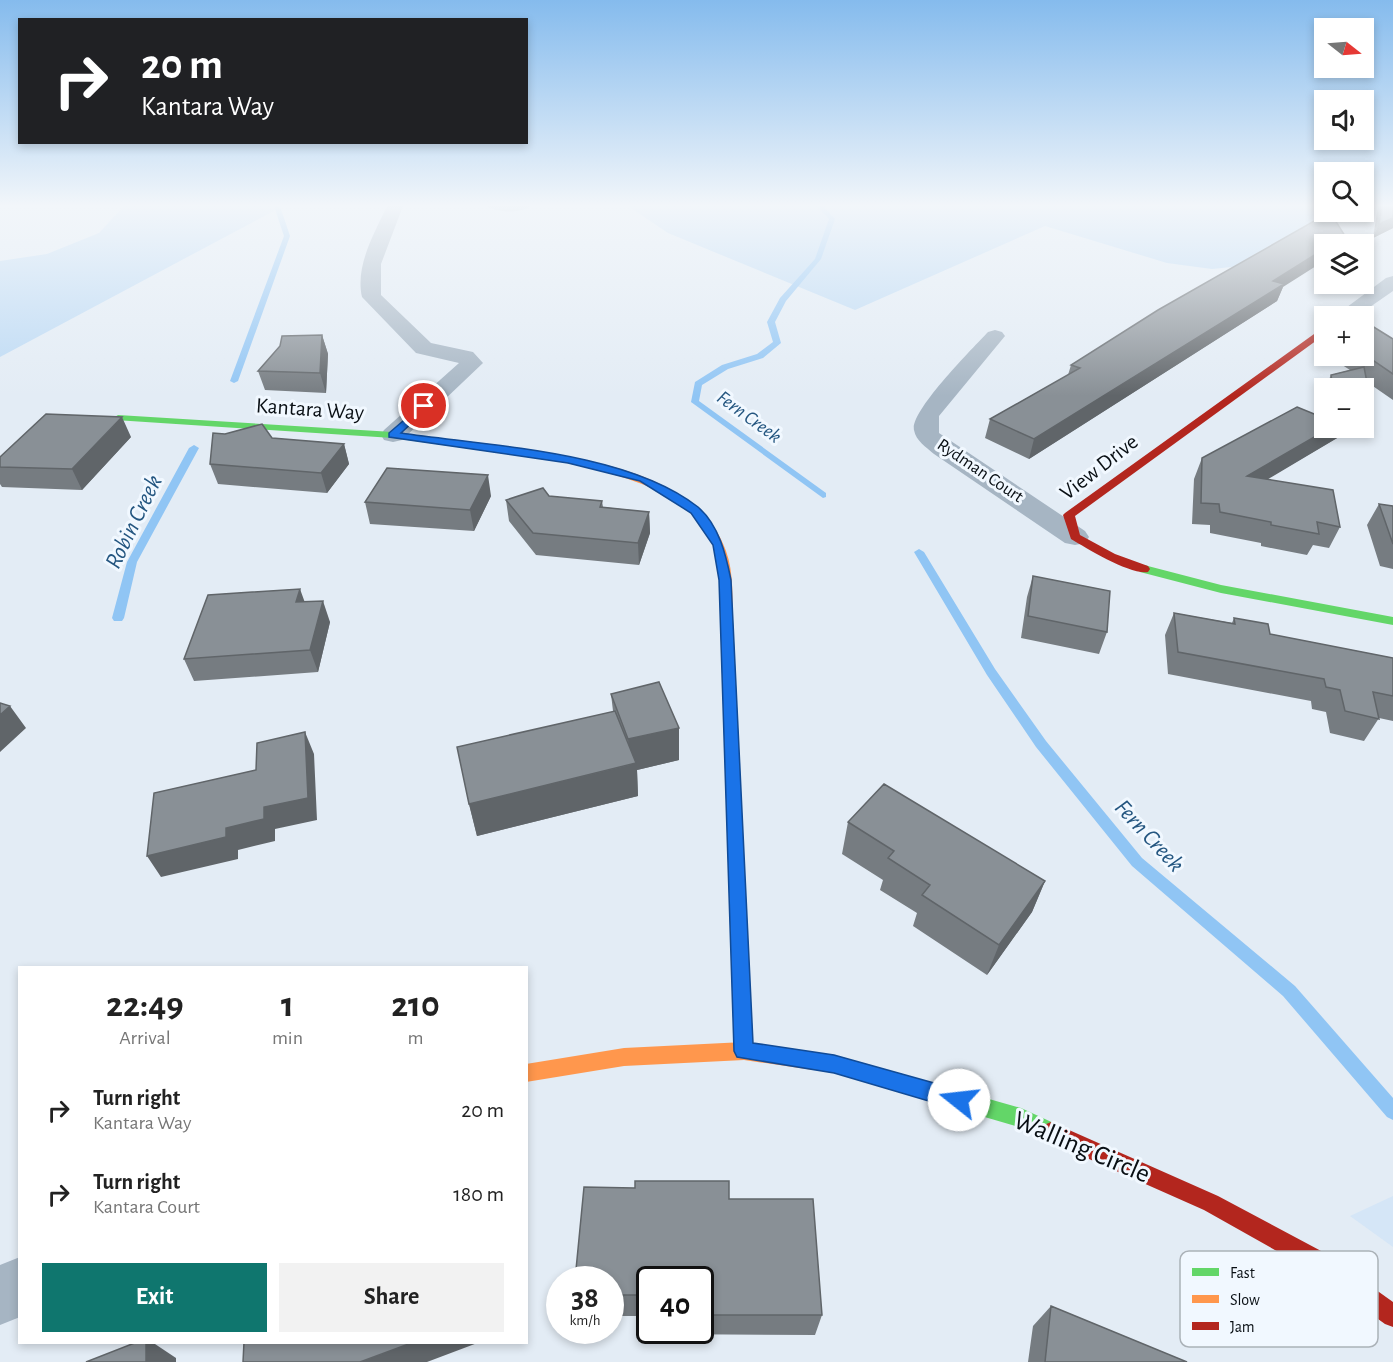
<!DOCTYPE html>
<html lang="en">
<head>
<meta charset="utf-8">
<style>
	body { margin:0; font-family:"Alegreya Sans",sans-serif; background:#f2f2f2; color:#222; height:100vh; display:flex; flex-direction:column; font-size:22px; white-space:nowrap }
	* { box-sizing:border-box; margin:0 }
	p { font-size:20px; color:#767676 }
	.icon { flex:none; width:33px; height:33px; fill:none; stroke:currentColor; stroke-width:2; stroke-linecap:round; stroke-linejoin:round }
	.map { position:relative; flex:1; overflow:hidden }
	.panel { position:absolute; left:18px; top:966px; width:510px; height:378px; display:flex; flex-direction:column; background:#fff; border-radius:0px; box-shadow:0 3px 9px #0003 }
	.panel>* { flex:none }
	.top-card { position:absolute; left:18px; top:18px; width:510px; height:126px; border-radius:0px; box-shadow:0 3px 9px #0003; background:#202124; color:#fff; overflow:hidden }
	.needle { width:39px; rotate:107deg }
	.controls { position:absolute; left:1314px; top:18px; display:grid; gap:12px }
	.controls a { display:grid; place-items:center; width:60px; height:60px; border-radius:0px; background:#fff; box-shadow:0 3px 9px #0003; font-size:30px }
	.speed { position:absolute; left:546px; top:1266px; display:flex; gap:12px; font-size:30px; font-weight:700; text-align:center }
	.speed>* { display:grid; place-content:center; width:78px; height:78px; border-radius:50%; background:#fff; box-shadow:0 3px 9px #0003; line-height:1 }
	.speed small { font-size:15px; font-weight:400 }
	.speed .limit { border:3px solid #111; border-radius:9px; background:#fff; color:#111 }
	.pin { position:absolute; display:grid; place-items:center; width:51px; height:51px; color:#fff; margin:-26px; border:3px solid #fff; border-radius:50%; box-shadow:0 2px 6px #0007 }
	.me { position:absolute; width:66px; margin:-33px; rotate:286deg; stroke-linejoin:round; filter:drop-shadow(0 0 4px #0008) }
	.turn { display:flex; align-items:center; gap:21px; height:126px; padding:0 24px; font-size:27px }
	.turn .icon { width:78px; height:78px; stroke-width:2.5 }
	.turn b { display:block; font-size:42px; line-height:51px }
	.eta { display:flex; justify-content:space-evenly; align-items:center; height:102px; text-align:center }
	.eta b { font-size:36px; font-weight:700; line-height:42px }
	.button { display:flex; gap:12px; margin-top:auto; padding:12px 24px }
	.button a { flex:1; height:69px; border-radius:0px; background:#0f766e; color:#fff; font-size:24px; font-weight:700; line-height:69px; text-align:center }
	.button a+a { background:#f2f2f2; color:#222 }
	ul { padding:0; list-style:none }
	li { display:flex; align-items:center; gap:18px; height:84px; padding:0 24px }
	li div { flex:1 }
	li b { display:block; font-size:22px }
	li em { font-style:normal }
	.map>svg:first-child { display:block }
	.built { fill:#d5e6f7 }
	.green { fill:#bbd9f4 }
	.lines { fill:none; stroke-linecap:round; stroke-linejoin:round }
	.stream { fill:#90c5f4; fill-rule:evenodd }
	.lane { fill:#a6b5c3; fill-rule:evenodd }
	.street { fill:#a6b5c3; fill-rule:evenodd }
	.fast { fill:#63d668; fill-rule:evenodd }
	.slow { fill:#ff974d; fill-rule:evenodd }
	.jam { fill:#b3261e; fill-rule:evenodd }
	.wall { fill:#767c81 }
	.shaded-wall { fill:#606569 }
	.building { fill:#899096; stroke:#606569; stroke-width:1.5 }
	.route { fill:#1a73e8; stroke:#114b97; stroke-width:1.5 }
	.labels { text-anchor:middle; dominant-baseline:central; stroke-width:6; stroke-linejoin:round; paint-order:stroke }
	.far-street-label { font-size:18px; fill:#090f14; stroke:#f1f8ff }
	.far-water-label { font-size:20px; font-style:italic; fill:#245680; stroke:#f1f8ff }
	.street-label { font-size:22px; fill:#090f14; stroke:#f1f8ff }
	.water-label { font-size:24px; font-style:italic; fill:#245680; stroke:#f1f8ff }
	.near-street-label { font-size:27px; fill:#090f14; stroke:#f1f8ff }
	.key { fill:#f1f8ff; stroke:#abb2b8; stroke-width:1.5 }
	.key-label { font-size:16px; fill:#090f14 }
</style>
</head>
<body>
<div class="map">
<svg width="1393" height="1362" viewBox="0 0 1393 1362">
	<rect width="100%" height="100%" fill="#e3ecf5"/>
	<path class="built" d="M1393,1196V1247L1350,1216Z"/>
	<path class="green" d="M124,206H283L0,357V261L47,254L99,233Z
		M628,206H1324V212H1351L1251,265L1212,269L1167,263L1045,226L855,310L668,233Z"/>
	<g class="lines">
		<path class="stream" d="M274,206H280L290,236L238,381L234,383L230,381L284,236Z
			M817,206H823L835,219L821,259L786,301L775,322L781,343L763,358L728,369L702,385L699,401L826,493V497L823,498L691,402L695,382L722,365L757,354L773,342L767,322L780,298L815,259L829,219Z
			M194,445L199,448L137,562L124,618L122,621H114L112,618L127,562L189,448Z
			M919,549L924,552L995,669L1046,741L1142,858L1295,986L1393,1098V1120L1387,1117L1283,996L1132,866L1036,747L987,675L914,552Z"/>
		<path class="lane" d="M486,206H530C521,214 495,212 486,206Z"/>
		<path class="street" d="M387,206H403L381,264V295L431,343L473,352L483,363L402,440L393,442L384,440L381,435L384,430L459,363L416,353L362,297C355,266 374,234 387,206Z
			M1393,276V291L1357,316H1335L1386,278Z
			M995,330L1002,332L1005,336L939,416V433L1085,531L1089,537L1085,543L1075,545L1065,543L934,454C926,447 916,441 914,430C910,411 973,348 988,332Z
			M20,1257V1317L0,1325V1265Z"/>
		<path class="fast" d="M118,415L393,432L562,456L567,459L562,462L393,438L115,420L113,418Z
			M1144,565L1221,585L1393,617V625L1221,593L1140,572L1138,569Z
			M727,616L733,620L753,1051L751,1057L744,1060L737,1057L735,1051L721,620Z
			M813,1052L834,1055L1021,1108L1058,1125L1061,1132L1058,1139L1051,1142L1019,1127L834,1073L806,1068L804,1061L806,1054Z"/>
		<path class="slow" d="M562,456C622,466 703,486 726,551C734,573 732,597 733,620L731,623H723L721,620C720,597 722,573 715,551C694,488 614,474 558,461V457Z
			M744,1042L813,1052L820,1054L822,1061L820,1068L813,1070L744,1060L624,1066L526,1082V1064L624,1048Z"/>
		<path class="jam" d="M1321,329H1324V335L1075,516L1080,535L1115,554L1148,566L1150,569L1148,572C1130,575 1088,549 1071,539L1063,515L1065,513Z
			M1051,1122L1218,1196L1323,1252L1393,1302V1327L1385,1324L1307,1268L1204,1210L1044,1139L1041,1132L1044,1125Z"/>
	</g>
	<path class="wall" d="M1378,206H1393V228L1373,238Z
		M1283,287L1277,301L1029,459L985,438L990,419L1068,375L1071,365Z
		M1364,321L1393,339V400L1367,382L1371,403L1364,417V388H1325L1331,375L1350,370L1336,361L1338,356H1364Z
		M322,335L328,354L326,393L265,390L258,371Z
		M1324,389V428H1354L1267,479L1340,527L1329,548L1313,545L1307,555L1261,546V543L1210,533V525L1192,524L1194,479L1202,458L1324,418L1322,395Z
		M131,437L82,490L2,487L0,484V457Z
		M272,438L344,444L349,464L327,493L218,484L210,464Z
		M491,496L474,531L370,524L365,502Z
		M549,496L602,501L603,507L649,512L650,533L639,565L536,555L509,521L506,500Z
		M1379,504L1393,506V569L1380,566L1367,525Z
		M1033,576L1107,632L1099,654L1021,638L1027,597Z
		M304,602L330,622L318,672L194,681L184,659Z
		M1174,613L1232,623L1234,618L1270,634L1393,658V721L1379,718L1364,741L1330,733L1326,712L1312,709L1311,701L1168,674L1165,635Z
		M611,694L679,728V760L637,770L638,796L477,836L469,804L613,711Z
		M848,822L1045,881L1032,912L987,975L913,926L917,913L880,890L883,880L842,854Z
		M729,1199L822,1315L815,1335L652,1334V1330H700V1280H650V1316H610V1280Z
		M1051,1306L1187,1362H1028L1033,1326Z"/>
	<path class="shaded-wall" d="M1393,218V228L1373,238L1379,224Z
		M1345,236L1341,244H1331Z
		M1324,249V261L1283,287L1277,301L1029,459L1034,439L1273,281Z
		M322,335L328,354L326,393L320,373Z
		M1371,403L1364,417V408Z
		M122,417L131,437L82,490L72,469Z
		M1330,428H1354L1238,497L1247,476Z
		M344,444L349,464L327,493L321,473Z
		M488,475L491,496L474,531L470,510Z
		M649,512L650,533L639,565L638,543Z
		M300,589L308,611L296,602Z
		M323,601L330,622L318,672L310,650Z
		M10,706L26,728L0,752V715Z
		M679,728V760L637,770L638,796L477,836L469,804L630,765L628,739Z
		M305,732L314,754L317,820L275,829V841L238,850V859L161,877L147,856L226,828L264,807Z
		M1045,881L1032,912L987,975L999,945Z
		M146,1342H152L176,1358V1362H146Z
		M414,1342H480L427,1362H360Z"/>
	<path class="building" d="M1382,206H1393V218L1379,224Z
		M1330,212L1345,236L1331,244H1324V249L1273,281L1284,284L1034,439L990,419L1080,368L1071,365L1158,310Z
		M1364,321L1393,339V374L1364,354Z
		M322,335L320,373L258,371L280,346L282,336Z
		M1364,367L1371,403L1364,408V388H1333L1331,375Z
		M1297,407L1324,418V428H1330L1247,476L1333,490L1340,527L1317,522L1319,534L1271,525V522L1220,512L1219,504L1201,503L1202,458Z
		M46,414L122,417L72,469L0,467V457Z
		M262,424L272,438L344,444L321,473L210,464L213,433L225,434Z
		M387,468L488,475L470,510L365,502Z
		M543,488L549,496L602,501L600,507L649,512L638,543L533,533L506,500Z
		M1379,504L1393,506V544Z
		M1033,576L1110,591L1107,632L1028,616Z
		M300,589L296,602L323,601L310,650L184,659L208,595Z
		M1174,613L1235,624L1234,618L1268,624L1270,634L1393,658V696L1373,692L1379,719L1345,711L1340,690L1326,687L1324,679L1178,652Z
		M659,682L679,728L628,739L611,694Z
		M0,703L10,706L0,715Z
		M615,711L636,763L469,804L457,747Z
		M305,732L308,798L264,807V819L226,828V837L147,856L154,793L256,770L257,743Z
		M884,784L1045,881L999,945L922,895L930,885L888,858L894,851L848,822Z
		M635,1181H729V1199H813L822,1315H700V1280H650V1295H610V1280H575L584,1187L635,1188Z
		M1051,1306L1187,1362H1045Z
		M137,1342H146V1362H86Z
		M244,1342H414L360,1362H243Z"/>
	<linearGradient id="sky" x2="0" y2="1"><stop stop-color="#85bbed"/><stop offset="0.52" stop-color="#f2f6fa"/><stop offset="1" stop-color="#f2f6fa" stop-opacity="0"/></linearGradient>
	<rect width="1393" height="396" fill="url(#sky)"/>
	<path class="route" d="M424,403L429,406L428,408L401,433C489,446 627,451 698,507C719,525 726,555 731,580L753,1043L834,1055L959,1090L966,1093L969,1100L966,1107L959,1110L834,1073L737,1057L734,1051L719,580L713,545L691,513L640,481L568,463L389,437V433Z"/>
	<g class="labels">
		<g class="far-street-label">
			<text transform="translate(980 471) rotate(34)">Rydman Court</text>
		</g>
		<g class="far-water-label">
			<text transform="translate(749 417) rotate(36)">Fern Creek</text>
		</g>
		<g class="street-label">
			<text transform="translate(310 409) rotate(4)">Kantara Way</text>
			<text transform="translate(1099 467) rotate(-38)">View Drive</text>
		</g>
		<g class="water-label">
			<text transform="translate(134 522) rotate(-64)">Robin Creek</text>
			<text transform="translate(1149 836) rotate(47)">Fern Creek</text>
		</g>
		<g class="near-street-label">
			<text transform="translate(1082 1147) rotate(23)">Walling Circle</text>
		</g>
	</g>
	<rect x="1180" y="1251" width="198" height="96" rx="9" class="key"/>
	<rect x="1192" y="1268" width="27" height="8" fill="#63d668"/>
	<rect x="1192" y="1295" width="27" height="8" fill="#ff974d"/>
	<rect x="1192" y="1322" width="27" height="8" fill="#b3261e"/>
	<g class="key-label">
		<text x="1230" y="1278">Fast</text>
		<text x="1230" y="1305">Slow</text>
		<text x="1230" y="1332">Jam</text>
	</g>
</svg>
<div class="controls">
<a><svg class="needle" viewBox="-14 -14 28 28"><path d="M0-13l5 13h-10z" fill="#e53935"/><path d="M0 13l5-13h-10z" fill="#767676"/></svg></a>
<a><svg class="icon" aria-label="sound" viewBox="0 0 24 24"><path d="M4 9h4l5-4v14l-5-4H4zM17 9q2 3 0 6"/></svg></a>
<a><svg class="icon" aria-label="search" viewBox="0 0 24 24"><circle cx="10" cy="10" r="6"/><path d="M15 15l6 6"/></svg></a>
<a><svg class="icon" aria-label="layers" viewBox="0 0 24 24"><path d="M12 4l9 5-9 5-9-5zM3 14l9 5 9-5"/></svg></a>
<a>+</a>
<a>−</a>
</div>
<div class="speed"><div>38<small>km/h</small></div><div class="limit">40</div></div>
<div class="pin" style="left:424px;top:406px;background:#d93025"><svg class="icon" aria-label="arrive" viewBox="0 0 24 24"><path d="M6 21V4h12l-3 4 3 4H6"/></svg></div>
<svg class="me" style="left:959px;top:1100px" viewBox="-20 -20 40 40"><circle r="19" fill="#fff"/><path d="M0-13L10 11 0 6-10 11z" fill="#1a73e8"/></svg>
<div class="top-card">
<div class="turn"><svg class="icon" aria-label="right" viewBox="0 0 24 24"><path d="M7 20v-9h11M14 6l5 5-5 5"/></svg><div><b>20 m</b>Kantara Way</div></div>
</div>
<section class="panel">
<div class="eta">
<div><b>22:49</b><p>Arrival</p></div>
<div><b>1</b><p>min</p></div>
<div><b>210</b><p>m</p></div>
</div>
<ul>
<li><svg class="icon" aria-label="right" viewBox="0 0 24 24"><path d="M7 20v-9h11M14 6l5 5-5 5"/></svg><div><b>Turn right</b><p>Kantara Way</p></div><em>20 m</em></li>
<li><svg class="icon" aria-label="right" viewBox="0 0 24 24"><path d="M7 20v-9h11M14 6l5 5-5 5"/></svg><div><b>Turn right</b><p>Kantara Court</p></div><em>180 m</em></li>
</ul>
<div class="button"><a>Exit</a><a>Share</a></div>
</section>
</div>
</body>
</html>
